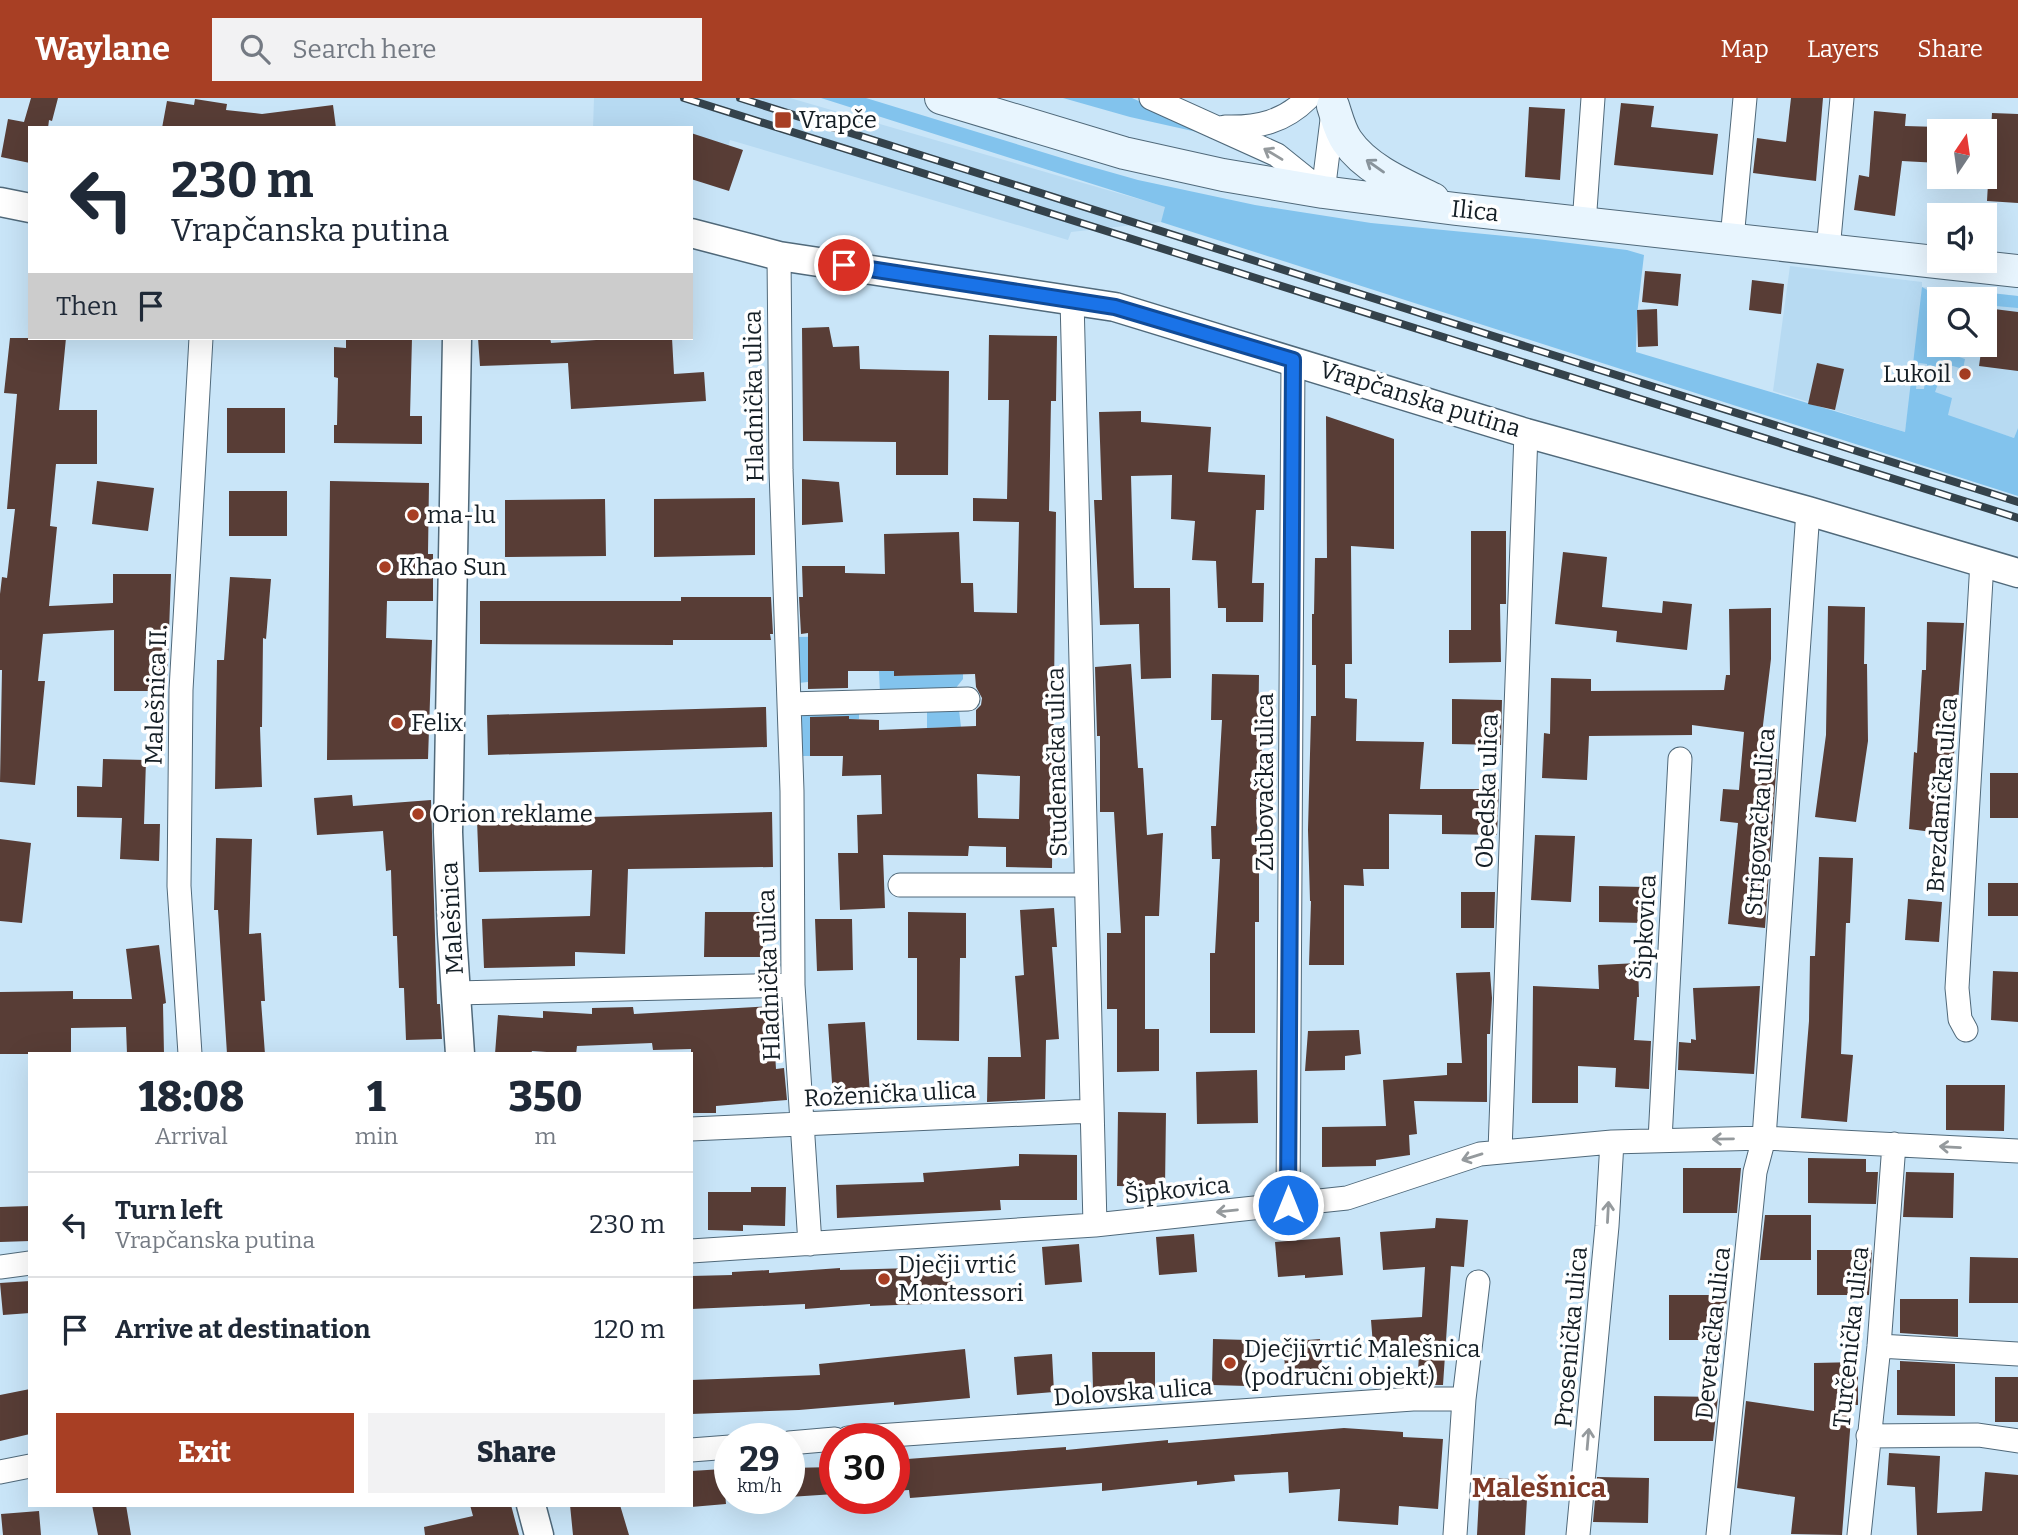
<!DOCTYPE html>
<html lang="en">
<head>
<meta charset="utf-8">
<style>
	body { margin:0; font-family:Bitter,serif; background:#f2f2f3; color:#1f2937; height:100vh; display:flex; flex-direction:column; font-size:26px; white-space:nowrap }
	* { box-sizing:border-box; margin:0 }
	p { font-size:23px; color:#747a83 }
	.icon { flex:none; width:38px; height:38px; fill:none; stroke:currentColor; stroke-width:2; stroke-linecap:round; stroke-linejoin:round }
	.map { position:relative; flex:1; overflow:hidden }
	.side { position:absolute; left:28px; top:954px; width:665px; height:455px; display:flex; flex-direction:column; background:#fff; border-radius:0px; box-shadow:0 7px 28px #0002 }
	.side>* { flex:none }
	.top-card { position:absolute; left:28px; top:28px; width:665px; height:214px; border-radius:0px; box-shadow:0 7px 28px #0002; background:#fff; color:#1f2937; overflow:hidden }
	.needle { width:46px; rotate:13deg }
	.tools { position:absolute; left:1927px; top:21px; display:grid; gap:14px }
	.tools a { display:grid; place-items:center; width:70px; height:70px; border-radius:0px; background:#fff; box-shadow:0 7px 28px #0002; font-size:35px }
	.speed { position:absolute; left:714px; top:1325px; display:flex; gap:14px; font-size:35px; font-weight:700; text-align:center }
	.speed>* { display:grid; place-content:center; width:91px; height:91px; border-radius:50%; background:#fff; box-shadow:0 7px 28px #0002; line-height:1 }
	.speed small { font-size:18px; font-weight:400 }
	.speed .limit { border:10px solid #d22; background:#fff; color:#111 }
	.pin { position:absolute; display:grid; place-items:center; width:60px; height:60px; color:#fff; margin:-30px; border:4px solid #fff; border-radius:50%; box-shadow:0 2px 7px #0007 }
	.me { position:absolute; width:77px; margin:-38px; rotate:0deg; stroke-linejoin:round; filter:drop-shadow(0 0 5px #0008) }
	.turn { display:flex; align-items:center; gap:24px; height:147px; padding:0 28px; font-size:32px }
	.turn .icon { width:91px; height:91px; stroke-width:2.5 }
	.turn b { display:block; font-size:49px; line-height:60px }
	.then { display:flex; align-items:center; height:66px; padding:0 28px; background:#0003; gap:14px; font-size:26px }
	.eta { display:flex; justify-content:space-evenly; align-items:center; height:119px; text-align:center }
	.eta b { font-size:42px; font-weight:800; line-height:49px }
	.primary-button { display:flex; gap:14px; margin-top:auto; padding:14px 28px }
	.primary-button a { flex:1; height:80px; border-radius:0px; background:#a83f24; color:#fff; font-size:28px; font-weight:800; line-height:80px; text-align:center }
	.primary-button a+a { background:#f2f2f3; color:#1f2937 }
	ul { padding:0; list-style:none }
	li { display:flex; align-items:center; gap:21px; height:105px; padding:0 28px; border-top:2px solid #e0e1e3 }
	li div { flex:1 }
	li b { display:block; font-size:26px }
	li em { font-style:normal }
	header { display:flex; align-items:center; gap:42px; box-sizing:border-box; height:98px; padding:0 35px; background:#a83f24; color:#fff }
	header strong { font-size:33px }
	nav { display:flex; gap:38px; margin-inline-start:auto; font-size:24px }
	.search { width:490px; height:63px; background:#f2f2f3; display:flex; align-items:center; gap:18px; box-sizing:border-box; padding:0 24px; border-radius:0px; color:#747a83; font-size:26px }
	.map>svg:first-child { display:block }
	.built { fill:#b7daf2; fill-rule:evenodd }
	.green { fill:#82c3ed }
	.building { fill:#583d36; fill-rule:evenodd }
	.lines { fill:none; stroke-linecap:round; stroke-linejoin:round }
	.minor-casing { stroke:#50697a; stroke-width:25 }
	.tertiary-casing { stroke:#50697a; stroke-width:31 }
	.secondary-casing { stroke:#50697a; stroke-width:34 }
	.minor { stroke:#fff; stroke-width:23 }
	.tertiary { stroke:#fff; stroke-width:28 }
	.secondary { stroke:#e8f5fe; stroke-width:32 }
	.rail-casing { stroke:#34424b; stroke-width:8 }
	.rail { stroke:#fff; stroke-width:5; stroke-dasharray:16; stroke-linecap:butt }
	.oneway { stroke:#959a9d }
	.oneway2 { stroke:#89949c }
	.route-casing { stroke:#114b97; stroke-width:18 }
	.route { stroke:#1a73e8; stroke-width:12 }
	.poi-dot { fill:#a83f24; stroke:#fff; stroke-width:2.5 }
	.labels { text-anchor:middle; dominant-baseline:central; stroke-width:7; stroke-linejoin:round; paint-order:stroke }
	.poi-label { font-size:24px; fill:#141e25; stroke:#fff; text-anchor:start }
	.street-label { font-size:24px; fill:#141e25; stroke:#fff }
	.quarter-label { font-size:28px; font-weight:bold; fill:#7e3a28; stroke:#fff }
</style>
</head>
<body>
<header>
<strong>Waylane</strong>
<div class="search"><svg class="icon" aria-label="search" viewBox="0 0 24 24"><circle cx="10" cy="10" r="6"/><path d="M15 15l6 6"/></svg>Search here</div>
<nav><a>Map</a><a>Layers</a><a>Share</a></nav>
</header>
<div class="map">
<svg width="2018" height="1437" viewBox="0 0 2018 1437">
	<rect width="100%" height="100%" fill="#c9e5f8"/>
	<path class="built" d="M594,0H790L1166,109L1161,124L1071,134L1068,142L730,42L717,86L691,77V30H593Z
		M1790,168L1922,184V189L2018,198V330L2014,340L1909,305L1905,334L1773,293ZM1939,201H1984V247H1939Z"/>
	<path class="green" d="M821,0H866L1078,65L1138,82L1255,107L1371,125L1537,141L1627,152L1644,157L1637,217L1636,254L1905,334L1922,189C1945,200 1939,225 1939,247H1960L1966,257L1934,246L1933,250L1965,261L1963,271L1946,266L1944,268L1927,269V266L1919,265L1916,291H1924L1926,273L1943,272L1935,294L1952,300L1948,317L2014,340L2018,330V398L1161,124L1165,109Z
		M1063,0H1132L1215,38L1130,19Z
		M1964,192L2018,198V210L1985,207L1984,201H1973Z
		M862,538L808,584L798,585L797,539Z
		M894,546V578L963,576V581L955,591L880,595L879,573Z
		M798,609H859V621H810V658H800Z
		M927,612H959L961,629L927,630Z"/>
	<path class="building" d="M31,0H58L52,23L49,22L48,30H30V65L1,59L8,21L24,24Z
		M1791,0H1823L1816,83L1753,75L1757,40L1786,44Z
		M195,1L227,6L226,12L262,16L333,7L336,30H162L167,3L194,7Z
		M1621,5L1654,8L1651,29L1718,36L1713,77L1614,67Z
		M1529,9L1565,11L1560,82L1525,79Z
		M1874,13L1906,16L1905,28L1939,29V65L1902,63L1895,118L1854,112L1859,77L1869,79Z
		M1992,15L2018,16V105L1987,103Z
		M691,35L743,52L729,93L691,81Z
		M1645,173L1681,176L1678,208L1642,204Z
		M1752,182L1784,186L1781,216L1749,212Z
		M1986,210L2018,214V273L1979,268L1982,247H1984Z
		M1657,211L1658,248L1638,249L1637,212Z
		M829,229L833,249L859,248L860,271L949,273L948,377H896V344L803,343L802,230Z
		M989,237L1057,238L1056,303H1051L1049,413L1056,414L1052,770L1006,769V749L969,748L968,758L883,757L885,810L840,812L838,755H858L857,717L882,716L881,677L842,678L843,658H810V619L849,618V621L879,622V632L976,628V612L981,607L982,600L976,589L975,576L894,578V573H848V590L808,591V535L801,536L799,499H803L802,468H845V475L885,476L884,436L959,434L961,485H973L974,514L1017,515L1019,424L973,423V400L1007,401L1009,302H988ZM977,676L1020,678L1019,721L978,720Z
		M10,240H66L59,312H97V366H56L50,428L57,429L49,508L113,505V476H171L167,593H114V532L43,536L38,583H45L35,687L0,684L2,572H0V496L2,479L7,480L15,411H7L17,296L4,295Z
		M346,240H412L410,318H422V346L334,345V327H337L338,280L334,279V249L346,250Z
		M478,240H550L551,245L626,240H672L674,276L704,274L706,303L571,311L568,265L480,268Z
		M1817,265L1844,271L1835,312L1808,306Z
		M227,310H285V355H227Z
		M1141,313V324L1211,329L1208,374L1265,377L1264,412H1256L1252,485H1264L1263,524H1226V510H1218L1216,463L1192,462L1195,423L1171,421L1172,377L1131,378L1134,490H1170L1171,580L1141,581L1139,526L1100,527L1094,402H1102L1099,314Z
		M1326,318L1394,341V451L1351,448L1352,566H1345V600L1357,601L1356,643L1424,644L1420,691H1499L1497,737L1442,736V717L1389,716V771H1363L1364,788L1344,787V867H1309L1311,803H1310L1308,732L1311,618H1316V567H1312V516H1314L1315,460H1327Z
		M802,381L839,384L843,424L802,427Z
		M97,383L154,390L148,433L92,426Z
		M330,383L429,385L428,456H433V503H387L386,540L432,542L428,661L327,662Z
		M229,393H287V438H229Z
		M755,400V457L654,459V401Z
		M605,401L606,458L505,459V402Z
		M1471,433H1506V506H1500L1501,564L1449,565V532H1471Z
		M1563,454L1607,459L1602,509L1662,515L1663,503L1692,506L1687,552L1616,544L1617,533L1555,526Z
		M230,479L271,481L266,541L263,540L262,629H260L262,689L215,691L217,562H224Z
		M681,499H771L773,536H770L771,542H673V547L480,546V503H681Z
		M1828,508L1865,509L1864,566H1867L1868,643L1856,724L1815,719L1826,637Z
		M1771,510V561L1759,660L1777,661L1765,830L1728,826L1738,725L1720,723L1723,691L1739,692L1744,634L1692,627V637L1589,638L1587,682L1542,680L1544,635L1550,636L1551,580L1591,581V593L1724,592L1726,577H1730L1729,511Z
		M1927,524L1964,525L1948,736L1909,731L1914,654L1917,655L1922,572H1926Z
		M1131,566L1138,670H1143L1147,737L1163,735L1159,818H1145V931H1159V973L1117,974V911H1107V835H1121L1114,714H1100V638H1097V636L1095,569Z
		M1212,576L1259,577L1258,650H1262L1260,701H1256L1259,769V824H1255V935H1210V855H1215L1220,761H1212L1211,728H1216L1222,622H1211Z
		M1452,601L1502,602L1501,647L1452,646Z
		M766,609L767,649L488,657L487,617Z
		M103,661L146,662L144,726H160L159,763L120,761L122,720L77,719V688L102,689Z
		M1990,675H2018V720H1990Z
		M352,697L353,708L431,702L437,906H440L442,941L406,942L404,890H399L397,838H393L391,772L386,773L383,733L317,737L314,700Z
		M772,714L773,769L628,771L625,856L575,854V868L484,870L482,821L590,818L592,772L479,774L477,722Z
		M1535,737L1575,738L1571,804L1531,802Z
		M216,740L252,741L249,836L261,835L265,903H261L265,956H227L218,812H214Z
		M0,741L31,745L22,825L0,823Z
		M1819,759L1853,760L1850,825H1846L1841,956L1853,957L1847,1024L1801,1020L1809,923L1810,858H1815Z
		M1988,785H2018V818H1988Z
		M1599,788L1644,789V825L1599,824Z
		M1461,794H1495L1494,830H1461Z
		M1908,801L1942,804L1939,844L1905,842Z
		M1054,810L1057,849H1052L1059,941L1046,942L1045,1001L987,1004L988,959H1021L1015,878L1024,877L1020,812Z
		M705,814H763V859H704Z
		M908,814L966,815V860H960L959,943L917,942V860H908Z
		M815,821H852L853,872L817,873Z
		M159,847L166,905L163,906L164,956H127L126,929L71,930V956H0V894L73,893V901H132L126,851Z
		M1638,865L1639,899H1637L1634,942L1651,943L1649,991L1615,989L1616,970L1578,968V1005H1532L1533,888L1599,891L1598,867Z
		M1993,873L2018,874V924L1991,922Z
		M1490,874L1492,900L1490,936H1487V1004L1414,1003L1417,1036L1409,1037L1410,1057L1376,1062V1068L1322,1069V1029L1386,1028L1383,982L1447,977V965H1462L1456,875Z
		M1760,888L1754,976L1678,972L1679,944L1691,945V941L1696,942L1693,890Z
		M772,908L776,971L784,970L787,1002L716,1008V1015H691V951L653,952L652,945L577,948L576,956L532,953L531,956H495L498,917L543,920V913L592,916V910L633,909L634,916Z
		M865,924L870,996L833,999L828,926Z
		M1359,932L1361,956L1345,958V972L1305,973L1308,933Z
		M1257,972L1258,1025L1197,1026L1196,974Z
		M1946,987H2005L2004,1033L1946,1032Z
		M1118,1014L1166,1015L1165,1089L1117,1088Z
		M1019,1056L1077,1057V1102H1000L1001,1112L837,1120L836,1087L924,1084L923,1075L1019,1068Z
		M1808,1060L1866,1061V1074H1878L1876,1106L1808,1105Z
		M1683,1070H1741L1737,1115H1683Z
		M1906,1074L1954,1075L1953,1120L1903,1119Z
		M751,1089H786L785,1128L743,1127V1133L708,1132V1094H751Z
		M30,1108V1143L0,1144V1109Z
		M1765,1117H1811V1162H1760Z
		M1436,1120L1468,1122L1464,1169L1451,1168L1443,1287H1417L1419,1257L1374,1260L1371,1222L1422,1219L1425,1169L1383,1172L1380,1134L1435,1130Z
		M1194,1136L1197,1174L1159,1177L1156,1139Z
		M1340,1139L1343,1177L1305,1180V1177L1278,1179L1275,1144Z
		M1079,1146L1082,1184L1045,1187L1042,1149Z
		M1817,1152H1872L1869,1197H1817Z
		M1970,1159L2018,1160V1205H1969Z
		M950,1169L951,1205L870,1208V1206L805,1211V1206L691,1211V1178L732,1177V1174L769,1172V1175L840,1170V1172Z
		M30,1183V1215L3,1217L0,1185Z
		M1669,1197H1727L1724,1242H1669Z
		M1900,1201H1958V1239L1900,1235Z
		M1213,1241L1247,1242V1288L1212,1287Z
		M1320,1241L1323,1280L1286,1282L1283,1244Z
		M965,1251L970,1300L894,1307V1304L799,1312L691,1316V1282L820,1277L819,1266Z
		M1092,1254H1155V1290L1093,1291Z
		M1052,1256L1054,1294L1017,1297L1014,1259Z
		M1900,1263L1955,1266V1318L1897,1317V1272H1900Z
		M1858,1264V1307H1852L1842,1437L1791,1436L1795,1399L1737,1390L1746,1303L1814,1313V1265Z
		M1995,1279H2018V1324H1995Z
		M30,1291V1336L0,1343V1297Z
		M1654,1298L1718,1299L1713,1343H1654Z
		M1344,1330L1403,1334V1339L1443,1341L1438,1411L1399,1408L1398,1427L1338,1423L1340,1391L1289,1395L1288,1374L1234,1377L1235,1383L1197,1387V1383L1102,1393V1385L910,1400L909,1392L894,1393V1362L1066,1349V1352L1168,1342V1345Z
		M1889,1355L1940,1358L1937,1415L1982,1413L1985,1374L2018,1377V1437H1917L1915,1389L1887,1387Z
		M835,1369V1396L789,1399V1370Z
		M723,1371L726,1406L691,1409V1373Z
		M1480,1379L1528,1382L1525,1437H1477Z
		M1597,1379L1649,1380L1648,1425L1593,1424Z
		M92,1407H126L131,1437H98Z
		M470,1407H511L519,1437H425L424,1429L473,1418Z
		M570,1407H620L629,1437H573Z
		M39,1413L41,1437H3L1,1416Z"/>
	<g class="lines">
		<defs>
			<path id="minor" d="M1151,0L1277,57L1323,94
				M1225,29C1258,30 1284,24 1308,0
				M1323,94L1333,14
				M1584,126L1593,0
				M1732,141L1745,0
				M1828,152L1842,0
				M779,158L781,372L792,693L793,887L810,1146
				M1072,201L1095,1127
				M789,606L968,601
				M900,787H1086
				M455,895L793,887
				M1966,932L1960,921L1957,890L1982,464
				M190,956L179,788L181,592L201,240
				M691,1031L1092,1013
				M1660,1042L1680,661
				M1500,1053L1526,335
				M1288,1107L1293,262
				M691,1153L1095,1127L1347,1100L1480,1056L1612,1044L1764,1040L2018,1053
				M0,1169L30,1165
				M1879,1248L2018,1256
				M1868,1338L1978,1337L2018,1343
				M848,1340L1413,1301H1464
				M789,1345L835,1341
				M691,1352L730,1349
				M0,1374L30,1368
				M1455,1437L1464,1301L1478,1184
				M1578,1437L1607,1128L1612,1044
				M1718,1437L1755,1074L1764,1040L1808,413
				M1859,1437L1879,1248L1894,1046"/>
			<path id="tertiary" d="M0,104L30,110
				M691,135L779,158L1115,209L1526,335L1808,413L2018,475
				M457,240L448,734L452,836L460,956
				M531,1407L539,1437"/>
			<path id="secondary" d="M941,0L1124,55L1223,77L1323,94L1456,111L2018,173
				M1333,8C1337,20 1340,33 1347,43C1366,71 1404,87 1433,101"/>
		</defs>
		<use href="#minor" class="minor-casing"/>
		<use href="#tertiary" class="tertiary-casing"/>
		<use href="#secondary" class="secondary-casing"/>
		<use href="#minor" class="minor"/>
		<use href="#tertiary" class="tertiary"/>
		<use href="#secondary" class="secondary"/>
		<defs>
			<path id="rail" d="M684,0L2018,420
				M740,0L2018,404"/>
		</defs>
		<use href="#rail" class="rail-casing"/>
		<use href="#rail" class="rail"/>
	</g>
	<defs><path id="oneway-shaft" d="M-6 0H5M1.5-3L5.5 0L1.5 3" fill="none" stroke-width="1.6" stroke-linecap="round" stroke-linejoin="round" transform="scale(1.75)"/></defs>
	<g class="oneway">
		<use href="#oneway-shaft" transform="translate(1273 56) rotate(-149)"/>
		<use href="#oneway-shaft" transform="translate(1723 1041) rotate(179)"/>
		<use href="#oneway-shaft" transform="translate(1950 1049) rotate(-177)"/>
		<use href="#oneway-shaft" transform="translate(1472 1059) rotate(163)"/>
		<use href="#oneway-shaft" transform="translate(1227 1113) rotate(174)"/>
		<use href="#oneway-shaft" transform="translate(1608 1114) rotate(-87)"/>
		<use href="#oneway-shaft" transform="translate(1588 1341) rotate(-85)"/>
	</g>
	<use class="oneway2" href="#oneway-shaft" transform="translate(1375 68) rotate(-145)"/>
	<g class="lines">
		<defs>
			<path id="route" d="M844,167L1115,209L1293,262L1288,1107"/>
		</defs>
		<use href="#route" class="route-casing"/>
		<use href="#route" class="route"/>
	</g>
	<g class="poi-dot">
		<rect x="774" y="13" width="18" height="18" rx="3.5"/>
		<circle cx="1965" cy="276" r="7"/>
		<circle cx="413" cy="417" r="7"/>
		<circle cx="385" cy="469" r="7"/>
		<circle cx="397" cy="625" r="7"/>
		<circle cx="418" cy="716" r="7"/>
		<circle cx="884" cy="1181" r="7"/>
		<circle cx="1230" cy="1265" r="7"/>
	</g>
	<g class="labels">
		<g class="poi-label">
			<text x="799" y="22">Vrapče</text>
			<text x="1951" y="276" text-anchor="end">Lukoil</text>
			<text x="427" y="417">ma-lu</text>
			<text x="399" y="469">Khao Sun</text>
			<text x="411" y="625">Felix</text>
			<text x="432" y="716">Orion reklame</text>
			<text x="898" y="1167">Dječji vrtić<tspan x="898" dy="28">Montessori</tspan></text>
			<text x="1244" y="1251">Dječji vrtić Malešnica<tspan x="1244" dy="28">(područni objekt)</tspan></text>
		</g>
		<g class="street-label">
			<text transform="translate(1475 113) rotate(6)">Ilica</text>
			<text transform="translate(754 298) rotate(-91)">Hladnička ulica</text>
			<text transform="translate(1420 301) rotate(17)">Vrapčanska putina</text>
			<text transform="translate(156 597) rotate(-88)">Malešnica II.</text>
			<text transform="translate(1057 664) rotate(-91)">Studenačka ulica</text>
			<text transform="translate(1265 684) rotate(-90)">Zubovačka ulica</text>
			<text transform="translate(1487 693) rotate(-88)">Obedska ulica</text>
			<text transform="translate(1942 697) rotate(-86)">Brezdanička ulica</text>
			<text transform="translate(1760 724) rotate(-86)">Strigovačka ulica</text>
			<text transform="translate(452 820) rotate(-93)">Malešnica</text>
			<text transform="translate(1645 829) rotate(-87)">Šipkovica</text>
			<text transform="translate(769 877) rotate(-92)">Hladnička ulica</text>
			<text transform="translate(890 996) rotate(-3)">Roženička ulica</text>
			<text transform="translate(1177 1092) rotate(-6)">Šipkovica</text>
			<text transform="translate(1713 1235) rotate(-84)">Devetačka ulica</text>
			<text transform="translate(1571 1239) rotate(-85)">Prosenička ulica</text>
			<text transform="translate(1851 1239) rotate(-84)">Turčenička ulica</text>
			<text transform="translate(1133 1294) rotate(-4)">Dolovska ulica</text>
		</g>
		<g class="quarter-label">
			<text x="1539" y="1389">Malešnica</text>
		</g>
	</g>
</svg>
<div class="tools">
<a><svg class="needle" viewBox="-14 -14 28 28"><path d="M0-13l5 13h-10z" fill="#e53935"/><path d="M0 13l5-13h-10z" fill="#747a83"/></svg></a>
<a><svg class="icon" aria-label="sound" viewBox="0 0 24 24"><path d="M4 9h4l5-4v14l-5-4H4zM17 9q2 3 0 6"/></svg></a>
<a><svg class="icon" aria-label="search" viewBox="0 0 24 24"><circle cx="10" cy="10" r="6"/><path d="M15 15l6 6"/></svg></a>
</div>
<div class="speed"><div>29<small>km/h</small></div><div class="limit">30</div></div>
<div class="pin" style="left:844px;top:167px;background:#d93025"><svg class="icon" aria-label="arrive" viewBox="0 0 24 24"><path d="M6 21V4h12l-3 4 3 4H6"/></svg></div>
<svg class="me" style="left:1288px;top:1107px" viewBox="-20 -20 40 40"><circle r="17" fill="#1a73e8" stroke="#fff" stroke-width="3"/><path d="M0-11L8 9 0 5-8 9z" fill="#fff"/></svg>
<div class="top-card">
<div class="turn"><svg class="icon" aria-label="left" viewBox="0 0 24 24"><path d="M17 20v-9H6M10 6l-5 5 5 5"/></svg><div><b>230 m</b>Vrapčanska putina</div></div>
<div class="then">Then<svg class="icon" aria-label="arrive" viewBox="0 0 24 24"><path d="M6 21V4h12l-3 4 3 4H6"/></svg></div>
</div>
<section class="side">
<div class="eta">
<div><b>18:08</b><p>Arrival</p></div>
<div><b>1</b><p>min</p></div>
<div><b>350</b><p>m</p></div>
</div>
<ul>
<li><svg class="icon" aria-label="left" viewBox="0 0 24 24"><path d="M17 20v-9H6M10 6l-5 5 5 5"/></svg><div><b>Turn left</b><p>Vrapčanska putina</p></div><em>230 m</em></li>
<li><svg class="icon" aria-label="arrive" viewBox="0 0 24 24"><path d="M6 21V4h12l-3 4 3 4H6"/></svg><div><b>Arrive at destination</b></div><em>120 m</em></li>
</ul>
<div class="primary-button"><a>Exit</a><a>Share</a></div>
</section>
</div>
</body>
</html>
